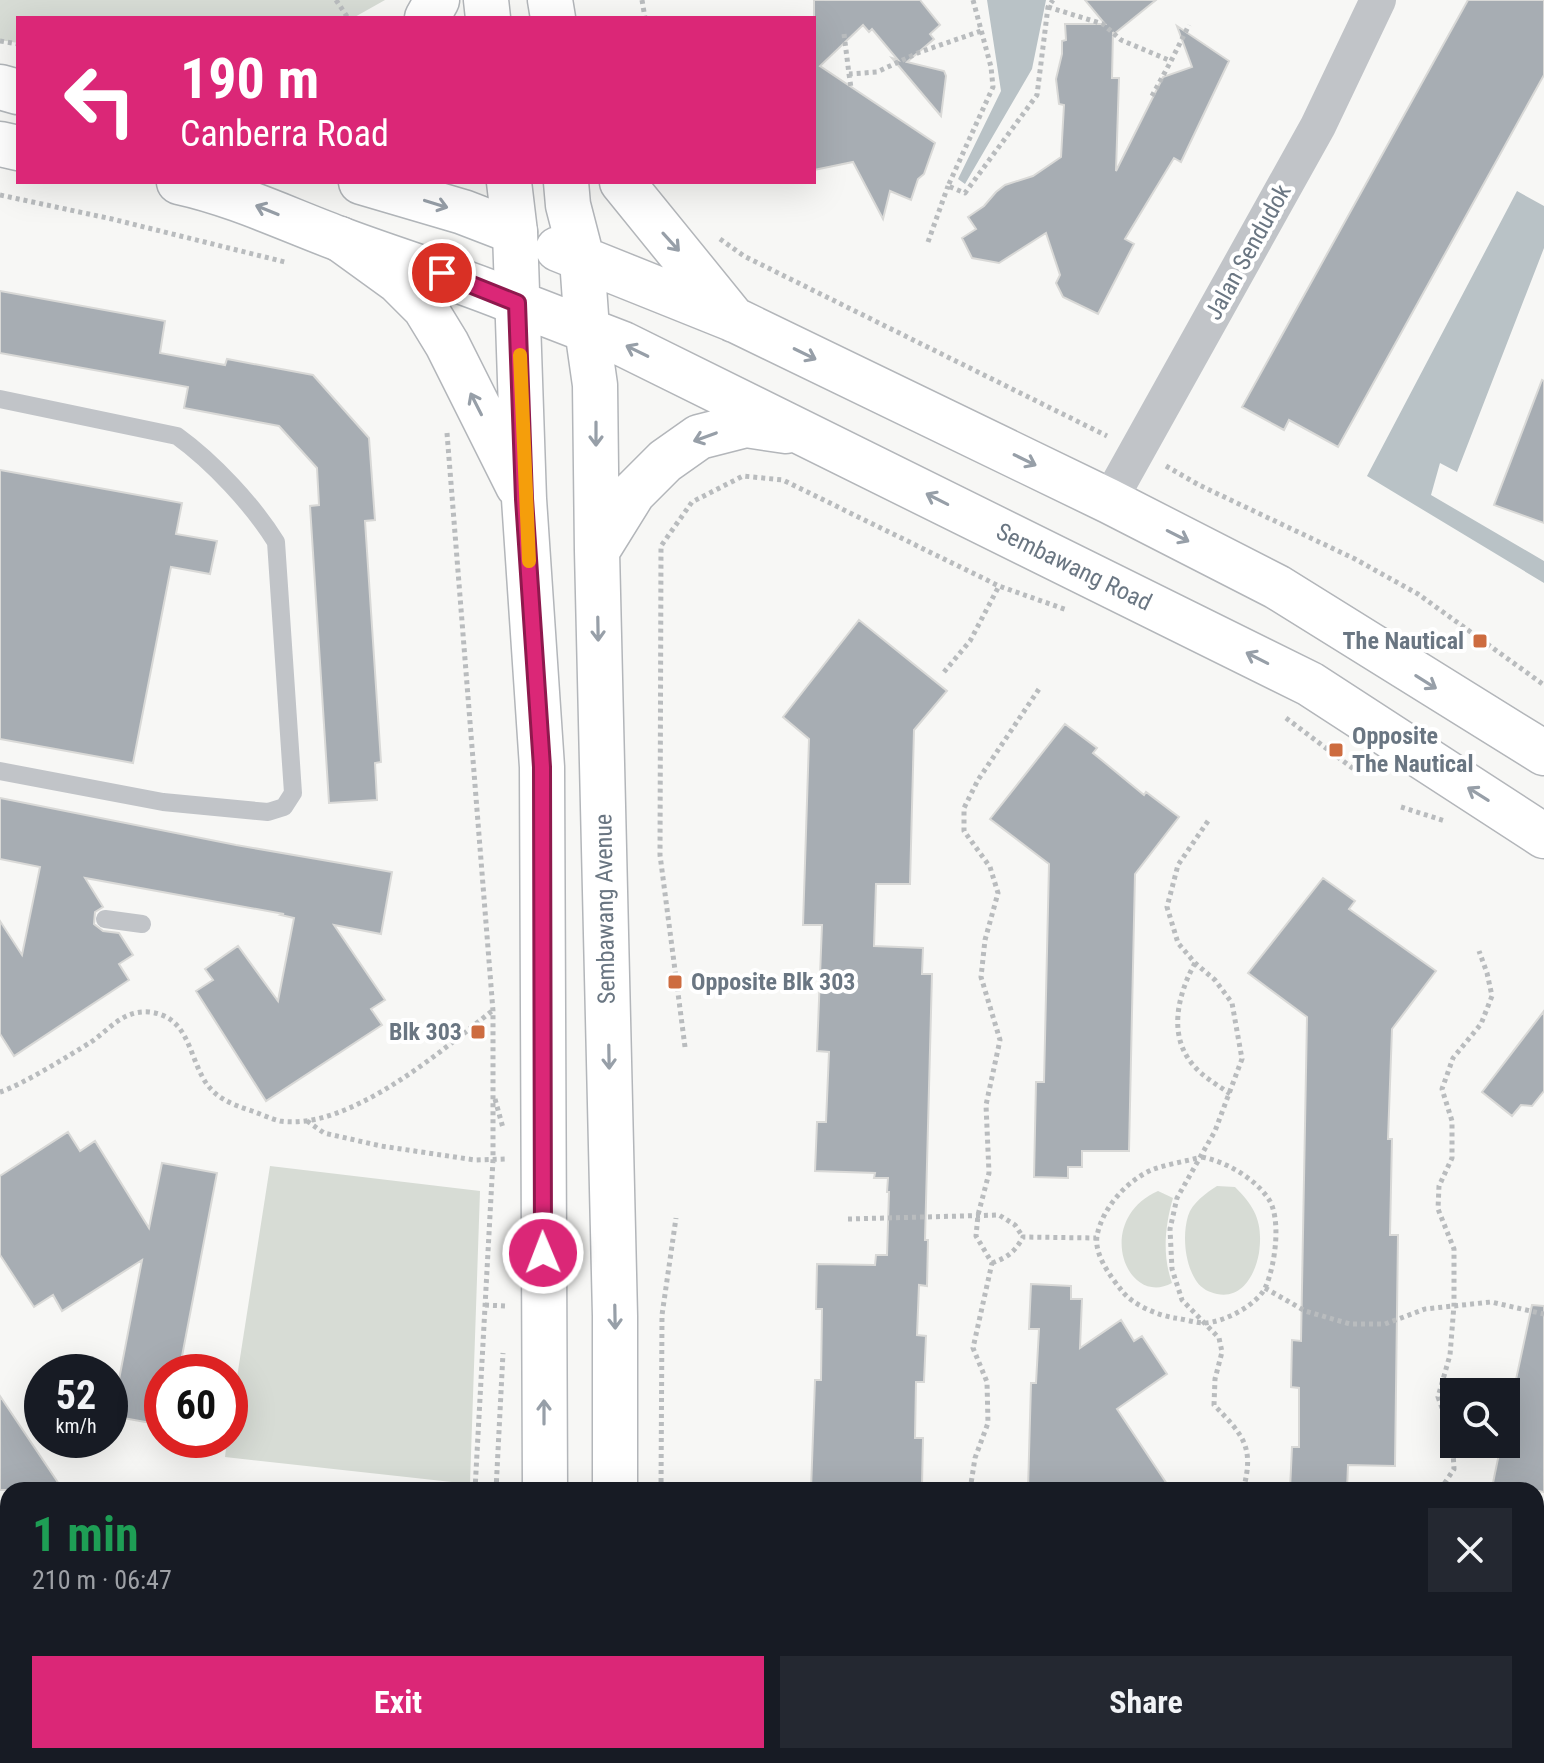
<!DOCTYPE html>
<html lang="en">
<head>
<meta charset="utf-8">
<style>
	body { margin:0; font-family:"Roboto Condensed",sans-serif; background:#242831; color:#f1f3f6; height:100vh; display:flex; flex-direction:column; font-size:30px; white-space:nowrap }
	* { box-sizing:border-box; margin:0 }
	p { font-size:26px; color:#9ea1a6 }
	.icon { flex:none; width:44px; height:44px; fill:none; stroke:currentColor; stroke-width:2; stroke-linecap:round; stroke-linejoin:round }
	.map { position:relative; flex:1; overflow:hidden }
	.side { position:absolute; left:0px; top:1482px; width:1544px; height:282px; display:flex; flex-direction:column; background:#171b24; border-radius:24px 24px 0 0; box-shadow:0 8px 32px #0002 }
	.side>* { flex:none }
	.hud { position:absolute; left:16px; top:16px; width:800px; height:168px; border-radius:0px; box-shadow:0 8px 32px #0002; background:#db2777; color:#fff; overflow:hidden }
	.fabs { position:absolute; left:1440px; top:1378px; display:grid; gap:16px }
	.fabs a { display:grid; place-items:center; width:80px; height:80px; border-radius:0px; background:#171b24; box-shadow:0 8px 32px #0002; font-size:40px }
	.speed { position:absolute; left:24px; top:1354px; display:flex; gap:16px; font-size:40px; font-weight:700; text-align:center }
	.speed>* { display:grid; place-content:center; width:104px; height:104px; border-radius:50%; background:#171b24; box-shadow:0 8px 32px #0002; line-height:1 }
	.speed small { font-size:20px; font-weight:400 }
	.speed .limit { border:12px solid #d22; background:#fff; color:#111 }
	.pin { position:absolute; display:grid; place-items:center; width:68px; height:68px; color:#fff; margin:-34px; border:4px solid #fff; border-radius:50%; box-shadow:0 2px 8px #0007 }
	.me { position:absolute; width:88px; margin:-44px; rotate:359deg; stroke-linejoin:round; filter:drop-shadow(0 0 6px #0008) }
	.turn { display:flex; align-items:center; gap:28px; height:168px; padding:0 32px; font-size:36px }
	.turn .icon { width:104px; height:104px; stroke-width:2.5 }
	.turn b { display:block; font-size:56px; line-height:68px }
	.round { display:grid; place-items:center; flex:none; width:84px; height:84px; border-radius:0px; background:#242831 }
	.head { display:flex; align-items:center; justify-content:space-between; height:136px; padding:0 32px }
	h1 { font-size:48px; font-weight:700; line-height:60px; color:#1e9e55 }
	.action { display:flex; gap:16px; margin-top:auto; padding:16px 32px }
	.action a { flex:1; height:92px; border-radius:0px; background:#db2777; color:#fff; font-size:32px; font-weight:700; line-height:92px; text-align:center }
	.action a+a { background:#242831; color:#f1f3f6 }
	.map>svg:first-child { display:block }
	.green { fill:#d7dcd5 }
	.water { fill:#b9c2c6 }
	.building { fill:#a7adb3; stroke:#d9d9d7; stroke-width:2 }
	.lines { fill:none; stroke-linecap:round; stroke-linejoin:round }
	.secondary-casing { stroke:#b2b6ba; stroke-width:47 }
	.primary-casing { stroke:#b3b6ba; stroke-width:47 }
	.path { stroke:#b9bcbe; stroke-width:5; stroke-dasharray:4 4; stroke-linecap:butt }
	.service { stroke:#c1c4c8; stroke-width:18 }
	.minor { stroke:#c1c4c8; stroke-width:36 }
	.secondary { stroke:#fff; stroke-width:44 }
	.primary { stroke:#fff; stroke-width:44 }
	.oneway { stroke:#979fa8 }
	.route-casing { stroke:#8e194d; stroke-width:20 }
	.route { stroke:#db2777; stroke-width:14 }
	.slow { stroke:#f59e0b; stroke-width:14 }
	.poi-dot { fill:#cd6c40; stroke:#fff; stroke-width:3 }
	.labels { text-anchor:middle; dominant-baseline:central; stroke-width:8; stroke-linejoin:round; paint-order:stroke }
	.street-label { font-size:24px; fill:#6a7682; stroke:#fff }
	.poi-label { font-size:24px; font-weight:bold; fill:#6a7682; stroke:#fff; text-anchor:end }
</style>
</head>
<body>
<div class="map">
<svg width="1544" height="1763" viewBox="0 0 1544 1763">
	<rect width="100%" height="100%" fill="#f7f7f5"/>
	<path class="green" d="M0,0H385L353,18H18V43L0,40Z
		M270,1166L480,1191L470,1484L225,1457L227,1440H230V1422Z
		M1217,1186L1235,1187C1256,1208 1263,1223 1259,1253C1255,1275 1242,1299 1217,1294C1209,1292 1202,1289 1197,1282C1185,1265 1182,1236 1188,1216C1192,1203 1206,1193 1217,1186Z
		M1158,1191L1173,1198C1165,1226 1162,1255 1172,1283C1126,1308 1093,1220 1158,1191Z"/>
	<path class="water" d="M987,0H1046L1032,69L965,184L958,179L1001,91Z
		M1517,191L1544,206V248L1457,472L1440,463L1431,495L1544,561V583L1367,476Z"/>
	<path class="building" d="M814,0H920L940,25L930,34L934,39L907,62L944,71L946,76L941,116L892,58L898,60L872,29L869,32L863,25L820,66L935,143L924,174L918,179L911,200L890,191L883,219L853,162L814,170Z
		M1085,0H1156L1114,34L1113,32L1112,78H1119L1116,171L1163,77L1192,67L1177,26L1229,61L1181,162L1174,158L1125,239L1134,244L1098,314L1063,297L1056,283L1060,275L1046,233L999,263L972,258L962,238L976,229L968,217L984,206L996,192L1005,185L1033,176L1061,157L1064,105L1059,104L1056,79L1062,54V41L1066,40L1065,24H1105Z
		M1468,0H1544V75L1338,447L1289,420L1284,430L1242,407Z
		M0,291L165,321L160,353L225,365L227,359L313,375L369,438L375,520L365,521L381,762L375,763L377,800L329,803L310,506L319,505L317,468L279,426L184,408L188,387L0,353Z
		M1542,380L1544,381V523L1494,505Z
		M0,470L182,503L176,534L217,541L210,574L171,567L133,763L0,739Z
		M859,620L947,691L914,730L910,884H876L874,946L923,948L922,974H932L925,1240H928L927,1286L919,1285L917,1335L926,1336L924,1382H916L915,1438H923L922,1485L871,1484V1486L853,1485L852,1490H811L815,1380H821L822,1309H816L817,1264L875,1265L876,1255H887L889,1192H887L888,1178H874L875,1173L815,1171L817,1122H826L829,1052L817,1051L822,925H803L809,739L783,717Z
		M1065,724L1097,748L1093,753L1144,795L1146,792L1179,817L1135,874L1129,1151H1082V1167H1068V1178L1034,1177L1036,1082H1044L1049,864L990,819Z
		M0,798L236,845L392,872L381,934L334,925L385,1000L371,1009L382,1025L266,1101L196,991L213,980L205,969L238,946L278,1001L294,918L281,915L284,914L85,878L103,907L95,912L94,924L103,931L119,933L133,955L119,964L129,980L14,1056L0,1034V921L22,955L40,867L0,859Z
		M1323,878L1355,901L1349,909L1436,971L1392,1029L1388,1139H1392L1390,1235H1398L1395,1466L1348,1465L1347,1490H1290L1292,1447H1299V1388L1291,1387L1292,1340L1301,1341L1307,1017L1248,973Z
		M1544,1011V1091L1532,1106L1521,1105L1512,1116L1482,1092Z
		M68,1132L80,1151L95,1141L149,1228L162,1163L217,1173L179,1372H162V1425L112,1416L142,1260L62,1311L53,1295L34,1307L0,1255V1176Z
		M1031,1284L1071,1286V1299H1082L1080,1348L1121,1320L1134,1341L1142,1336L1167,1374L1117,1409L1171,1490H1028L1031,1383H1036L1039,1329H1029Z
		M1532,1305L1544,1306V1492L1493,1483L1501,1444H1506V1426Z
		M0,1396L63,1490H0Z"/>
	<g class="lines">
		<defs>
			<path id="secondary" d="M0,87L18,92
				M0,144L18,148
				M179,182C234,194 284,218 337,238C397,261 458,278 517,303
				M361,182L463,212L515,232"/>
			<path id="primary" d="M486,0L488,18
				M550,0L553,18
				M427,18L437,0
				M509,182L515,232L524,499L542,767L545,1490
				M566,182L568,205L582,259L587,329L595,385L597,551L615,1316V1490
				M622,182L734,320
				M340,239L398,281L425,308L447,344L518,486
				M558,249L735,320L1109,501L1277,587L1544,753
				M517,303L623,344L1310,684L1544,836
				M597,551L633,493L665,461L699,437L746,425L786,431
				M542,1763V1756
				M608,1763V1756"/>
		</defs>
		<use href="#secondary" class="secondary-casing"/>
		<use href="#primary" class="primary-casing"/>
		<path class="path" d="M336,0L348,18
			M642,0L645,18
			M973,0L991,67L993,87L948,186L965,193L1037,95L1048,7L1053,0
			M1048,7L1103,24L1121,40L1171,61L1189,25
			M844,34L849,74L877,72L920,52L981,31
			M0,41L18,44
			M849,74L851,88
			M1152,96L1171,61
			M0,195L112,219L285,262
			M720,239L744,256L1107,436
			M928,242L948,186
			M447,433L493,1011V1160L475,1490
			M1166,466L1199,485L1355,559L1418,594L1544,685
			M944,672L970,641L999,586
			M1286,718L1355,770
			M1401,807L1445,821
			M1208,821L1178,865L1167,907L1178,943L1195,963L1215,980L1232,1003L1242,1059L1215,1131L1177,1198L1170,1229L1172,1269L1182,1300L1219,1338L1222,1352L1215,1379L1214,1405C1243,1435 1255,1447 1243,1490
			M1195,963C1178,994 1167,1036 1194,1066C1203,1077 1218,1085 1230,1094
			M685,1047L660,855L661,546L692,502L743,476L783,480L999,586L1067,610
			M0,1092C22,1085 70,1055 91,1042C110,1029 123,1010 149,1012C187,1016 188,1051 203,1078C214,1098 231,1104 252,1111C261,1114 271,1119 280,1121C349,1131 441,1051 492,1011
			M495,1099L503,1128
			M307,1121L324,1133L381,1146L475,1160L505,1159
			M1202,1157C1226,1162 1253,1177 1268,1198C1282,1218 1275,1265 1266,1286C1258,1305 1224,1322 1205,1323C1195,1323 1184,1319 1175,1318C1157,1315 1133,1305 1122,1291C1111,1277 1094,1255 1097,1236C1102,1208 1128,1179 1154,1169C1169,1164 1186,1161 1202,1157Z
			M848,1219L999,1215L1015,1225L1023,1237
			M992,1263C1008,1257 1015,1252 1023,1237L1096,1238
			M1265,1288L1305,1311L1350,1324H1385L1425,1309L1491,1302L1544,1314
			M485,1305L505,1306
			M496,1490L503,1353
			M661,1490L662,1315L676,1218
			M970,1490L975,1458L988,1423L987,1382L973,1348L992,1263L976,1236L978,1215L989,1173L986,1105L1000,1040L981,977L985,940L998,893L990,867L964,831V808L978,780L1039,689
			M1440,1490L1454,1469L1452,1435L1438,1397L1450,1355L1454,1305V1249L1438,1209L1439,1186L1452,1158V1121L1442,1089L1453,1058L1481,1024L1492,996L1487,973L1479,951
			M1261,1756L1268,1763
			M461,1763V1756
			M483,1763L484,1756
			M659,1763V1756"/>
		<path class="service" d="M0,399L177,436C213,462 253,505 276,542L293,793L284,807L268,812L163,802L0,771
			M105,919L142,924"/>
		<path class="minor" d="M1109,501L1318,126L1378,0"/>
		<use href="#secondary" class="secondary"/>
		<use href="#primary" class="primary"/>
	</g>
	<defs><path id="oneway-shaft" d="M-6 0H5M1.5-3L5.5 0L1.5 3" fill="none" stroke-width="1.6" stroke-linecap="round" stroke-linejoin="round" transform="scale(2)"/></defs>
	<g class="oneway">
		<use href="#oneway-shaft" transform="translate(436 204) rotate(17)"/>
		<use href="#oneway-shaft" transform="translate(267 210) rotate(-158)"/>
		<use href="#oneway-shaft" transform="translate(671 242) rotate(48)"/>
		<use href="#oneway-shaft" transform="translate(637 351) rotate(-154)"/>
		<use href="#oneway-shaft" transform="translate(805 354) rotate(26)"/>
		<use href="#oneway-shaft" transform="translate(476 404) rotate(-117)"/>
		<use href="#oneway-shaft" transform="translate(596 434) rotate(90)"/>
		<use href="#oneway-shaft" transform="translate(705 437) rotate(160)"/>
		<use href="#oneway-shaft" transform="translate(1025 460) rotate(26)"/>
		<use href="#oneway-shaft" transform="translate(937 499) rotate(-153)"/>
		<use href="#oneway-shaft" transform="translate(1178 536) rotate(27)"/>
		<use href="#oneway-shaft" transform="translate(598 629) rotate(89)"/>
		<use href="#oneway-shaft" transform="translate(1257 658) rotate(-153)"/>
		<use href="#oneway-shaft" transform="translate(1426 682) rotate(32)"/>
		<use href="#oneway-shaft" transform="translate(1478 794) rotate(-148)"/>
		<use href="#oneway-shaft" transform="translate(609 1057) rotate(89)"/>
		<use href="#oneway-shaft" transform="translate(615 1317) rotate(89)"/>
		<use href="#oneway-shaft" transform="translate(544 1412) rotate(-90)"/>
	</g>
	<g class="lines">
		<defs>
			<path id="route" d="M442,273L517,303L524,499L542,767L543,1253"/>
		</defs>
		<use href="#route" class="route-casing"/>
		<use href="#route" class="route"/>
		<path class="slow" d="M520,355L529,561"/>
	</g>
	<g class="poi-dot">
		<rect x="1472" y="633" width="16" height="16" rx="4"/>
		<rect x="1328" y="742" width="16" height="16" rx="4"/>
		<rect x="667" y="974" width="16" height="16" rx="4"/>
		<rect x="470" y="1024" width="16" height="16" rx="4"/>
	</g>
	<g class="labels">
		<g class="street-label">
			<text transform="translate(1248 252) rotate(-61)">Jalan Sendudok</text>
			<text transform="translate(1074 567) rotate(26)">Sembawang Road</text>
			<text transform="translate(605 909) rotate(-91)">Sembawang Avenue</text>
		</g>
		<g class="poi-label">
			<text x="1464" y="641">The Nautical</text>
			<text x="1352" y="736" text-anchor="start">Opposite<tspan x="1352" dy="28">The Nautical</tspan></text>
			<text x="691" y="982" text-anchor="start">Opposite Blk 303</text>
			<text x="462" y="1032">Blk 303</text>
		</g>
	</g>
</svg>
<div class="fabs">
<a><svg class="icon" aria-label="search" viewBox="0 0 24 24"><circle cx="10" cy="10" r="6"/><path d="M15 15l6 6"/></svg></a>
</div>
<div class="speed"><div>52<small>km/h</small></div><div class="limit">60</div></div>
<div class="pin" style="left:442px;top:273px;background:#d93025"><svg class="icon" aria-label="arrive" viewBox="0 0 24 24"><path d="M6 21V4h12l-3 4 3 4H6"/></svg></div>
<svg class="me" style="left:543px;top:1253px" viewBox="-20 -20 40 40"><circle r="17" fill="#db2777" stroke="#fff" stroke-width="3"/><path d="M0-11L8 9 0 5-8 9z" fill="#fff"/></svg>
<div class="hud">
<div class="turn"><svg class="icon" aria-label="left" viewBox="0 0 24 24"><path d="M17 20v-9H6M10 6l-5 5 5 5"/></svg><div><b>190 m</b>Canberra Road</div></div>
</div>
<section class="side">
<div class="head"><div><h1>1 min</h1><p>210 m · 06:47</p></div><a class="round"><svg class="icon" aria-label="close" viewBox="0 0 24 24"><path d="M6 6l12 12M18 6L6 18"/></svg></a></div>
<div class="action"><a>Exit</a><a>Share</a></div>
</section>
</div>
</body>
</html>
